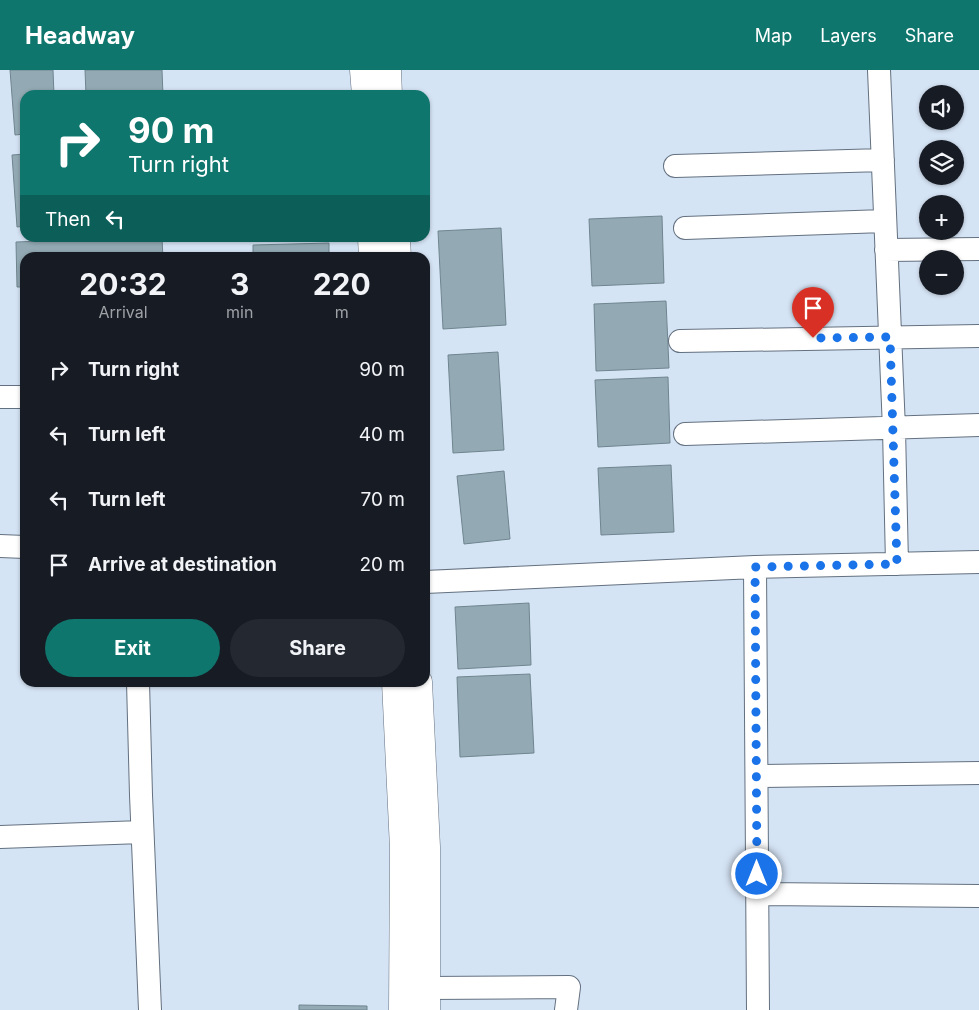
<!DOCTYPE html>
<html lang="en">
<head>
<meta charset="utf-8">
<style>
	body { margin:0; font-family:Inter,sans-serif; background:#242831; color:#f1f3f6; height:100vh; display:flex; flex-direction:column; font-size:19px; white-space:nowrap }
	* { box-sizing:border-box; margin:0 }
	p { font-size:16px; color:#9ea1a6 }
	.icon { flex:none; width:28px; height:28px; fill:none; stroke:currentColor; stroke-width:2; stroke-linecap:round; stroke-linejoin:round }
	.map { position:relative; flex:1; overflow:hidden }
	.panel { position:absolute; left:20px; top:182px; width:410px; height:435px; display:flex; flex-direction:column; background:#171b24; border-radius:15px; box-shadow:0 1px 4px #0004 }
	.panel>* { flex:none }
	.guide { position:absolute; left:20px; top:20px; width:410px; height:152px; border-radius:15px; box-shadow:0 1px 4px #0004; background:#0f766e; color:#fff; overflow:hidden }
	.fabs { position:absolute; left:919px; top:15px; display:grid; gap:10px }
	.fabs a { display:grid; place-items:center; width:45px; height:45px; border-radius:50%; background:#171b24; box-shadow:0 1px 4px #0004; font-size:25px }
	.pin { position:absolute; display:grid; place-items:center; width:42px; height:42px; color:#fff; margin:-51px -21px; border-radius:50% 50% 50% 0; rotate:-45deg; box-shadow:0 0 5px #0007 }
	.pin .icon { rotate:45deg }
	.me { position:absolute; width:55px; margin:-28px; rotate:0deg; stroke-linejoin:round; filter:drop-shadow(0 0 4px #0008) }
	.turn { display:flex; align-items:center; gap:18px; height:105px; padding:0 25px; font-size:22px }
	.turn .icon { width:65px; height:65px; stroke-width:2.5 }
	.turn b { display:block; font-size:35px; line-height:42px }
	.then { display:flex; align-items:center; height:48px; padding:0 25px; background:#0003; gap:10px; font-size:19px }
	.eta { display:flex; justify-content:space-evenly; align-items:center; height:85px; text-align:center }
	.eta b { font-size:30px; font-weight:700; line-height:35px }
	.cta { display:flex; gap:10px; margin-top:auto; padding:10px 25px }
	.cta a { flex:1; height:58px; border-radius:30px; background:#0f766e; color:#fff; font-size:20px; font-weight:700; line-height:58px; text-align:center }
	.cta a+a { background:#242831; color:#f1f3f6 }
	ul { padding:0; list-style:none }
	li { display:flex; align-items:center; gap:15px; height:65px; padding:0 25px }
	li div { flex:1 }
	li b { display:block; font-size:19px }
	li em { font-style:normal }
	header { display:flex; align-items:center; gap:30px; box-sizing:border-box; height:70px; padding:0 25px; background:#0f766e; color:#fff }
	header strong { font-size:24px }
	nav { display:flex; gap:28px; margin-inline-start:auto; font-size:18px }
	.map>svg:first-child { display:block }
	.building { fill:#93aab4; stroke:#6f858e }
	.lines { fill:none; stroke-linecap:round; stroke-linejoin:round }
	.street-casing { stroke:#63707f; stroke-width:24 }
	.secondary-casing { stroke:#63707f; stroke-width:29 }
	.street { stroke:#fff; stroke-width:22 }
	.secondary { stroke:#fff; stroke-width:28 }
	.route { stroke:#1a73e8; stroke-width:9; stroke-dasharray:0 16.2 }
</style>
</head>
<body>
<header>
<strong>Headway</strong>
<nav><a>Map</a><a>Layers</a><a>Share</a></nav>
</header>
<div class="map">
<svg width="979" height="940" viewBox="0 0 979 940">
	<rect width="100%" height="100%" fill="#d5e4f5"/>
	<path class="building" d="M10,0H53L54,25H25V64L15,65Z
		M85,0H162L163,25H86Z
		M25,84V156L17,157L12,85Z
		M662,146L664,213L592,216L589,149Z
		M501,158L506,255L443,259L438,161Z
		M124,168H162L163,188H25V217H17L16,172Z
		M329,173V188H253V175Z
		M666,231L669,298L596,301L594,234Z
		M498,282L504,380L453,383L448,285Z
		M668,307L670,373L598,377L595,310Z
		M671,395L674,462L601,465L598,398Z
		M504,401L510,469L464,474L457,406Z
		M529,533L531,595L458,599L455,537Z
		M530,604L534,683L460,687L457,607Z
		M299,935L367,936V940H299Z"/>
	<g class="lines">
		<defs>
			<path id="street" d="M879,0L894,359L897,494
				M675,96L883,90
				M685,158L884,151
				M886,180L979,179
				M680,271L979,266
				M0,327H25
				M685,364L979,355
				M0,476L25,477
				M755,497L758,940
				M425,512L755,497L979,492
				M138,612L141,725L150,940
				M757,706L979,703
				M0,767L142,762
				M757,824L979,826
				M426,918L569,917L566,940"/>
			<path id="secondary" d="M364,0L366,25
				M387,0L388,25
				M372,168L373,188
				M396,168L397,188
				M396,612L404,778L403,940
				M418,612L426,777V940"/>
		</defs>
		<use href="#street" class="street-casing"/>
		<use href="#secondary" class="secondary-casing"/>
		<use href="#street" class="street"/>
		<use href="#secondary" class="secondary"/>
	</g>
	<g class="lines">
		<path class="route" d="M757,804L755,497L897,494L890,267L813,268"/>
	</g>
</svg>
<div class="fabs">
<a><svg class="icon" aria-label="sound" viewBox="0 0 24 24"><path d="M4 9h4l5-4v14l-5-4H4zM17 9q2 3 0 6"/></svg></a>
<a><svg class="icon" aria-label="layers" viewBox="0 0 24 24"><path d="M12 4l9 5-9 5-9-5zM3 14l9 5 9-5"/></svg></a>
<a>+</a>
<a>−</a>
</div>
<div class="pin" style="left:813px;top:268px;background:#d93025"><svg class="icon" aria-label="arrive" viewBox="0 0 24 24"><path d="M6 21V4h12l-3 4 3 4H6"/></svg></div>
<svg class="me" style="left:757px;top:804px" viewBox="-20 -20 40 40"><circle r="17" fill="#1a73e8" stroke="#fff" stroke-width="3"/><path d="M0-11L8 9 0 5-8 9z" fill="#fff"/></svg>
<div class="guide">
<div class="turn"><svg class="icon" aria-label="right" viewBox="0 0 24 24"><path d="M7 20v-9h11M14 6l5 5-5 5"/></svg><div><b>90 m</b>Turn right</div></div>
<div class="then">Then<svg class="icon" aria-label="left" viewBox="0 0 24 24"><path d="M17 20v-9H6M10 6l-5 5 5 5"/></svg></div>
</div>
<section class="panel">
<div class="eta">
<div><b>20:32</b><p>Arrival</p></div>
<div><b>3</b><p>min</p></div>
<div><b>220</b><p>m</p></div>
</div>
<ul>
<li><svg class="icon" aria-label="right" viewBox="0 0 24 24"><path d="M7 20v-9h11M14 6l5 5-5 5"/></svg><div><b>Turn right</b></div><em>90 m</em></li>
<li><svg class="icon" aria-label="left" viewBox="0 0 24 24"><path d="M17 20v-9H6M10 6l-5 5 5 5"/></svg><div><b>Turn left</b></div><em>40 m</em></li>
<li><svg class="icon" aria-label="left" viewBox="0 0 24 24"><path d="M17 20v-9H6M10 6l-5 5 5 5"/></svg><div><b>Turn left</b></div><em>70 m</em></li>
<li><svg class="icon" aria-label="arrive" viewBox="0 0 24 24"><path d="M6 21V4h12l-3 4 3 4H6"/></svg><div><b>Arrive at destination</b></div><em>20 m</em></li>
</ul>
<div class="cta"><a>Exit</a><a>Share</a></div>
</section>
</div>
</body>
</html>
